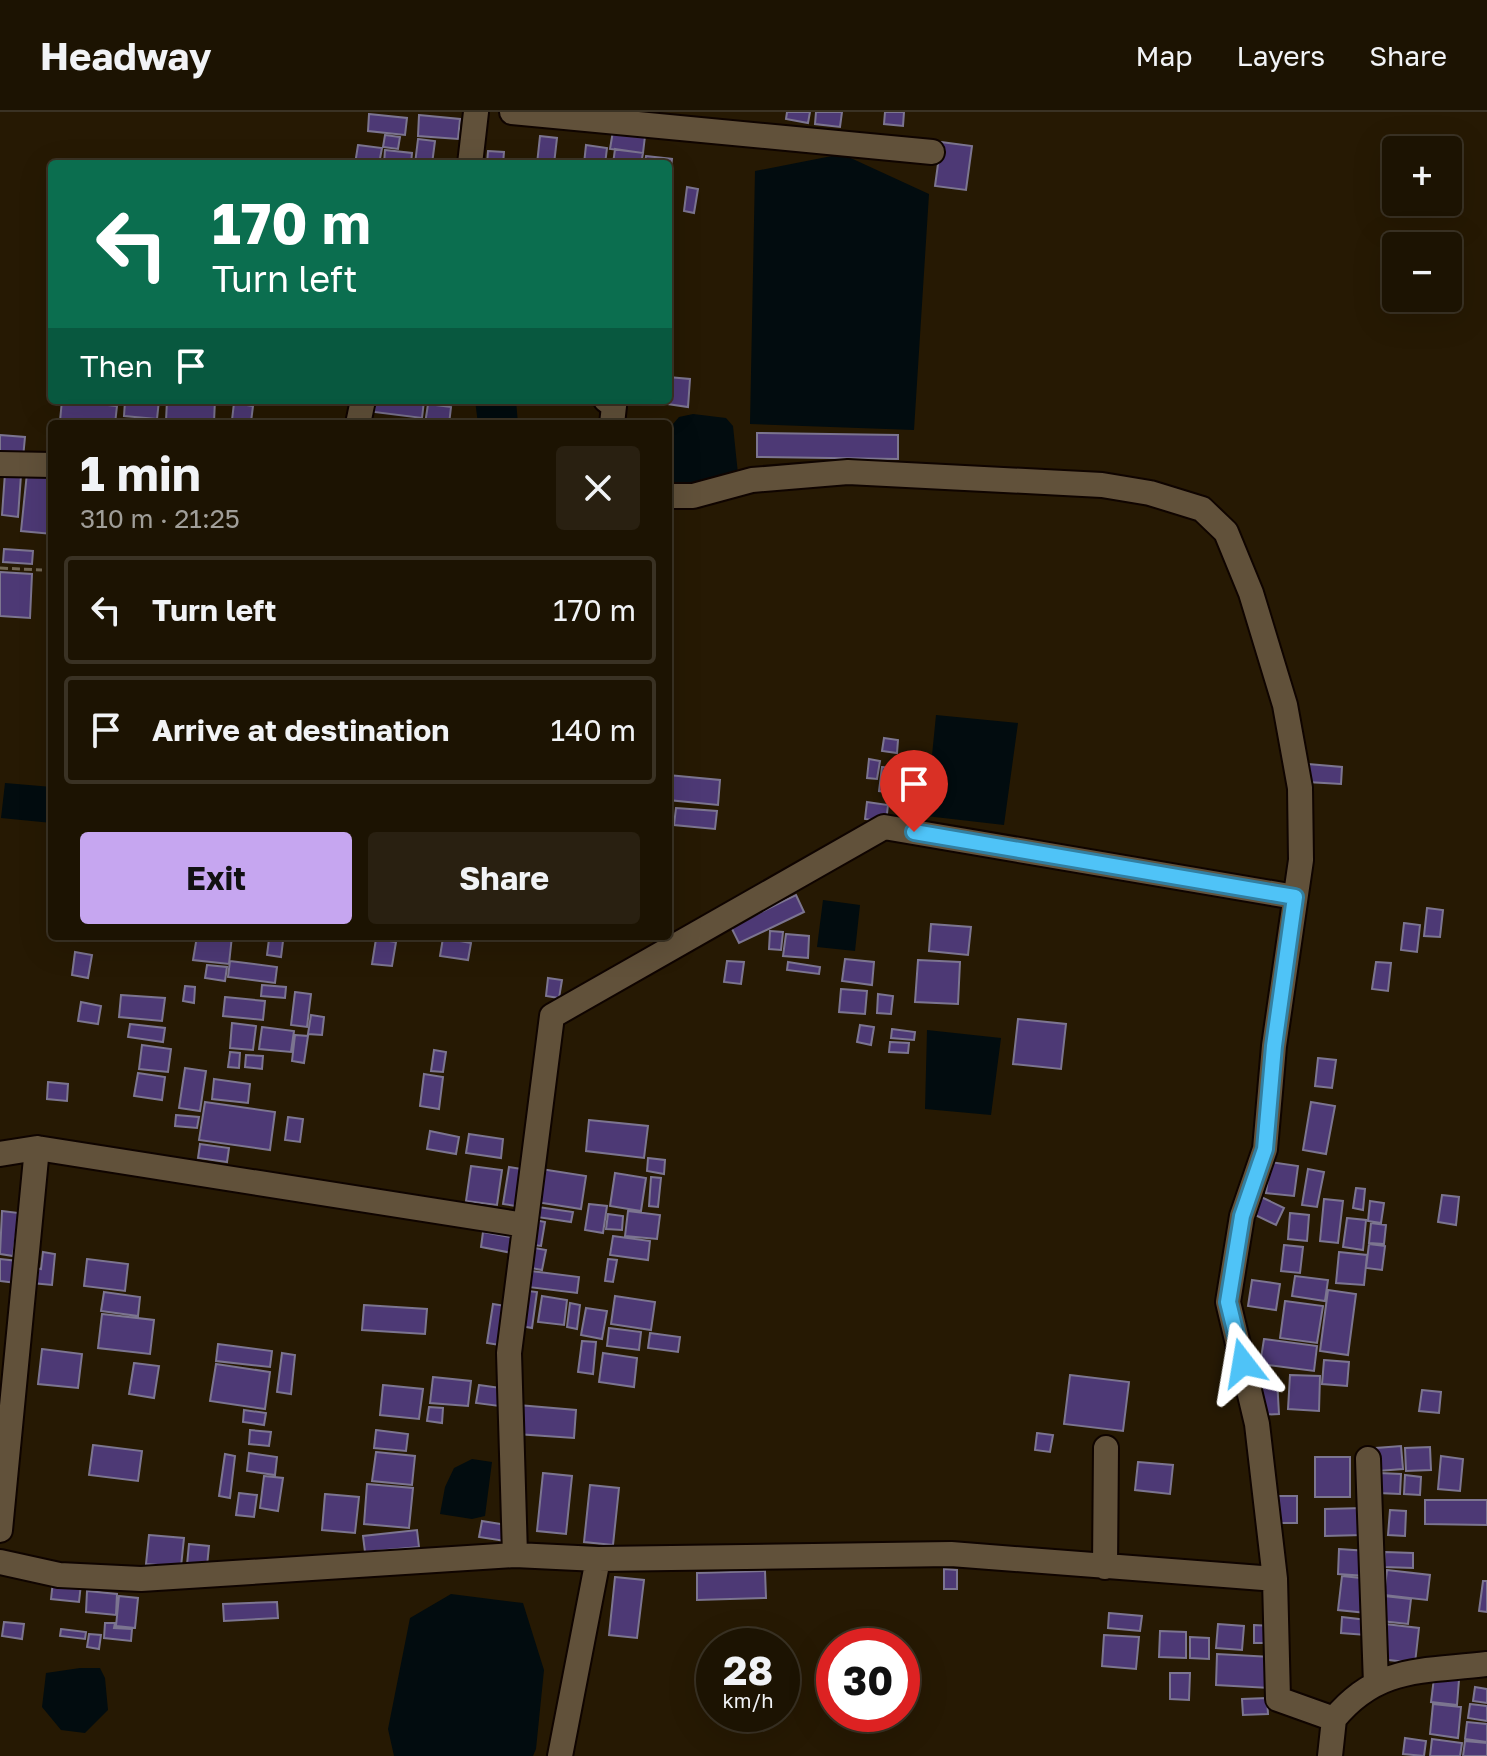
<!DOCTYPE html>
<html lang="en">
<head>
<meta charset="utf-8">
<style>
	body { margin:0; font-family:"Golos Text",sans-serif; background:#292011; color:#f1f3f6; height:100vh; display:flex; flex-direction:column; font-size:30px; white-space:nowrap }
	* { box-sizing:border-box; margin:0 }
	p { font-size:26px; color:#a09e99 }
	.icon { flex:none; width:44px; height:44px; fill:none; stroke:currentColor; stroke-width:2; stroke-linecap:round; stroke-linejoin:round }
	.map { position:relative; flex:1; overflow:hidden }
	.sheet { position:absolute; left:48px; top:308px; width:624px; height:520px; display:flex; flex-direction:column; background:#1c1302; border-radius:8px; box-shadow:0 8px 32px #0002,0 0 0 2px #3a3224 }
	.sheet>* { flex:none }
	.top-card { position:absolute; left:48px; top:48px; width:624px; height:244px; border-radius:8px; box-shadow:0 8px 32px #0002,0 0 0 2px #3a3224; background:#0b6e4f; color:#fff; overflow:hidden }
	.buttons { position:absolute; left:1382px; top:24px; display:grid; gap:16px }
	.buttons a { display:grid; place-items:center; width:80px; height:80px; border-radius:8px; background:#1c1302; box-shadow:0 8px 32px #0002,0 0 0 2px #3a3224; font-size:40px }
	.speed { position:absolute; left:696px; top:1516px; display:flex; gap:16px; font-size:40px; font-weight:700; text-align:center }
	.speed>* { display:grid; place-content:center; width:104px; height:104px; border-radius:50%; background:#1c1302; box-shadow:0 8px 32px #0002,0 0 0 2px #3a3224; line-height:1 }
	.speed small { font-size:20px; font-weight:400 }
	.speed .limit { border:12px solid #d22; background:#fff; color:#111 }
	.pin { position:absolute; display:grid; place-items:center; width:68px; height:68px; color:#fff; margin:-82px -34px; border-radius:50% 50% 50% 0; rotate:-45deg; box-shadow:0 0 8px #0007 }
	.pin .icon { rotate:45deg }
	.me { position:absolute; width:88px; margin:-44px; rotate:346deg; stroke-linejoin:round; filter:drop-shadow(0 0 6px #0008) }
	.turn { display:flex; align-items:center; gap:28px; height:168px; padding:0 32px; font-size:36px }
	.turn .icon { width:104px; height:104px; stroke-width:2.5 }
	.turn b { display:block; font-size:56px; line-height:68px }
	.then { display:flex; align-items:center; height:76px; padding:0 32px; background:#0003; gap:16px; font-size:30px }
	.round { display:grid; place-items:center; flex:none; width:84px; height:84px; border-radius:8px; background:#292011 }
	.overview { display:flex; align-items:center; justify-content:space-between; height:136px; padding:0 32px }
	h1 { font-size:48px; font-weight:700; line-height:60px }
	.cta { display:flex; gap:16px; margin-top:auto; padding:16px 32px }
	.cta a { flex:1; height:92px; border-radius:8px; background:#c6a6f0; color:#111; font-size:32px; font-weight:700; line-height:92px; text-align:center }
	.cta a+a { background:#292011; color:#f1f3f6 }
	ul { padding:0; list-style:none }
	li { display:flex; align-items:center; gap:24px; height:108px; margin:0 16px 12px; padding:0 16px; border:4px solid #3a3224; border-radius:8px }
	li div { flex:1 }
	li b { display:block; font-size:30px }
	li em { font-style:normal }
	header { display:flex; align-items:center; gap:48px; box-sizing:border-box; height:112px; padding:0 40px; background:#1c1302; border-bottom:2px solid #3a3224 }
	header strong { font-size:38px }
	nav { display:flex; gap:44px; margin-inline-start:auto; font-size:28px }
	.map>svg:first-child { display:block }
	.water { fill:#020c0f }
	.building { fill:#4d3975; stroke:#7c7590; stroke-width:2 }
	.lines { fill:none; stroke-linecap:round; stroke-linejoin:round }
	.minor-casing { stroke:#0f0400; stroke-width:28 }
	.path { stroke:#716653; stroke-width:3; stroke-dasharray:8 4; stroke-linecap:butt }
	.minor { stroke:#61513a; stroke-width:24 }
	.route-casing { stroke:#337fa1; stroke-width:20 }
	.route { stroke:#4fc3f7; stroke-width:14 }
</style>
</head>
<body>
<header>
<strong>Headway</strong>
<nav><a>Map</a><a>Layers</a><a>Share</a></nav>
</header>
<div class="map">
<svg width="1487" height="1644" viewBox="0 0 1487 1644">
	<rect width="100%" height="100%" fill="#261903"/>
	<path class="water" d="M842,42L929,82L914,318L750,312L755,59Z
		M475,288H516L518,312H478Z
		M693,302L726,306L733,314L738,362L713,370L668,376V318L679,305Z
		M936,603L1018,611L1004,713L926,704Z
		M5,671L52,675V711L1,706Z
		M823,788L860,793L855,839L817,835Z
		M927,918L1001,926L991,1003L925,997Z
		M472,1347L492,1350L485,1404L472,1407L440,1402L445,1375L454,1356Z
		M451,1482L523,1491L544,1558L536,1637L533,1644H394L388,1617L410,1506Z
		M80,1556H100L105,1566L108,1598L85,1621L61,1618L42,1595L46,1561Z"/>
	<path class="building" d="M787,0H810L808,11L786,7Z
		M816,0H842L840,15L815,12Z
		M885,0H904L903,14L884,12Z
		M369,2L407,6L405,23L368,19Z
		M419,3L460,7L458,27L418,24Z
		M613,19L645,24L643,41L610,37Z
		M385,23L400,25L398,37L383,35Z
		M540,24L557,26L554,52H537Z
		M418,27L435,29L432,52H415Z
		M941,30L972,34L966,78L935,74Z
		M358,33L382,36L379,52H355Z
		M586,33L607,36L605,52H584Z
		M615,37L643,41L641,52H613Z
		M385,38L412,41L411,52H384Z
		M488,39L504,40L503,52H487Z
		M646,44L672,47L669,72L668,52H645Z
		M687,75L698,77L694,101L684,99Z
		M668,265L690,267L688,295L660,291L661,288H668Z
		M62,288L117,294L115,312L60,309Z
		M132,288H159L157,307L124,304L125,289Z
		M167,288H215L214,310L166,309Z
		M375,288L424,289L422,306L374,300Z
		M234,291L253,294L251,310L232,308Z
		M428,292L451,295L449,312H425Z
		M757,321L898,323V347L757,345Z
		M0,323L25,325L23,346L0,344Z
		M5,361L21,363L18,405L2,403Z
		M27,361L52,363V422L21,419Z
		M4,437L33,439L32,452L3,450Z
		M0,460L32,462L30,506L0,504Z
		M884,626L898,628L897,641L882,639Z
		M869,647L880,649L877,667L867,666Z
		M1308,652L1342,655L1341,672L1307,670Z
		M882,655L899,657L896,681L879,679Z
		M668,663L720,668L718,693L668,688Z
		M900,686L910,687L908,704L898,702Z
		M867,690L888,693L886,710L865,707Z
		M676,696L717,699L715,717L674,713Z
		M796,783L804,800L739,831L731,815Z
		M1427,796L1443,798L1440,825L1424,824Z
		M1404,811L1420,813L1417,840L1401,838Z
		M931,812L971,815L968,843L929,839Z
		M770,819L783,820L781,838L769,837Z
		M786,822L809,824L808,846L783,844Z
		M197,824H232L229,852L193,848Z
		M443,826L471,831L468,848L440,844Z
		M269,827L283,829L281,845L267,843Z
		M376,827L396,830L392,854L372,852Z
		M75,840L92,843L88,866L72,863Z
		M845,847L874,850L872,873L842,869Z
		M918,848L960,850L958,892L915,890Z
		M230,849L277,855L275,871L228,865Z
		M727,849L744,850L741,872L724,870Z
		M788,850L820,855L819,862L787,858Z
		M1376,850L1391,851L1388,879L1372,877Z
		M207,853L227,855L225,869L205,866Z
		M548,866L562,868L559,886L546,884Z
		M262,873L286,875L285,886L261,884Z
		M185,874L195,875L194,891L183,889Z
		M841,877L867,879L865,902L839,900Z
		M295,880L311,882L307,915L291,913Z
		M878,882L893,884L891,902L877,901Z
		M121,883L165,886L162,909L119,905Z
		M225,885L265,889L263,908L223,904Z
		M81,890L101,894L98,912L78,909Z
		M311,903L324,905L322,923L308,922Z
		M1018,907L1066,912L1061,957L1013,952Z
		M232,911L256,914L253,938L230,936Z
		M130,912L165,916L163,930L128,925Z
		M860,913L874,915L871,933L857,930Z
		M262,915L294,919L291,940L259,937Z
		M892,917L915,920L914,928L891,926Z
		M295,923L308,924L304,951L292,949Z
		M890,930L909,931L908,941L889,940Z
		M142,933L171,937L168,960L139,957Z
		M434,938L446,940L443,960L431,959Z
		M230,940L240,941L239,956L228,955Z
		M246,943L263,944L262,957L245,955Z
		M1318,946L1336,948L1332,976L1315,974Z
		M185,956L206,959L200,999L179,996Z
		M138,961L165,965L162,988L134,984Z
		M424,962L443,965L439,997L420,994Z
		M214,967L250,972L248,991L212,987Z
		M48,970L68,972L67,989L47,987Z
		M205,990L275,1000L270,1038L199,1028Z
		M1311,990L1335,994L1326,1042L1303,1038Z
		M176,1003L199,1005L197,1016L175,1014Z
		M288,1005L303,1007L300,1030L285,1028Z
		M589,1008L648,1014L644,1046L586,1039Z
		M430,1019L459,1025L456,1042L427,1037Z
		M469,1022L503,1027L501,1046L466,1041Z
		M200,1032L229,1036L227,1050L198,1046Z
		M648,1046L665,1048L664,1062L647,1059Z
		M1270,1050L1298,1054L1294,1084L1266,1081Z
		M471,1054L502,1058L497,1093L466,1089Z
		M509,1055L528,1058L522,1095L503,1092Z
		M541,1057L586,1064L581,1097L536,1090Z
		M1308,1057L1324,1060L1317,1095L1302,1093Z
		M615,1061L646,1066L641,1099L610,1094Z
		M651,1065L661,1066L658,1095L649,1094Z
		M1356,1076L1365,1077L1363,1098L1353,1096Z
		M1257,1083L1284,1096L1276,1113L1249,1100Z
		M1442,1083L1459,1085L1456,1113L1438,1110Z
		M1324,1087L1343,1089L1338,1131L1320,1129Z
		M1370,1089L1384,1091L1381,1111L1368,1109Z
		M589,1092L607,1094L603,1121L585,1118Z
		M538,1095L573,1100L571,1110L537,1105Z
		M2,1099L19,1101L13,1144L0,1142Z
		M628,1099L660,1103L657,1127L625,1124Z
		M1290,1101L1309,1103L1307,1129L1288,1127Z
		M608,1102L623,1104L622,1118L606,1117Z
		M1347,1106L1366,1108L1363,1138L1343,1135Z
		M530,1107L545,1110L541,1134L526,1132Z
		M1371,1111L1386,1113L1384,1132L1369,1131Z
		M483,1120L515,1126L512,1141L481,1135Z
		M613,1124L650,1129L648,1148L610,1143Z
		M1369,1132L1385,1134L1382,1158L1366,1156Z
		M1284,1133L1303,1135L1300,1161L1281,1159Z
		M529,1135L546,1138L542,1158L526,1155Z
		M43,1140L55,1142L52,1173L32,1171L34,1156L41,1157Z
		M1339,1140L1367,1143L1364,1173L1336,1171Z
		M0,1147L18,1149L16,1171L0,1169Z
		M87,1147L128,1152L125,1179L84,1174Z
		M608,1147L617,1148L613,1170L605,1169Z
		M523,1158L579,1165L577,1181L520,1174Z
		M1295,1164L1328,1168L1325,1189L1292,1184Z
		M1252,1168L1280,1172L1276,1198L1248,1194Z
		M520,1178L537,1180L532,1216L515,1213Z
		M1328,1178L1356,1182L1348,1243L1320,1239Z
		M104,1180L140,1185L138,1204L101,1199Z
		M542,1184L567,1188L564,1213L538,1210Z
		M615,1184L655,1190L651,1218L611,1212Z
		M1285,1189L1323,1194L1317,1231L1280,1226Z
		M570,1191L580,1193L577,1217L567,1215Z
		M493,1192L512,1195L506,1234L487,1231Z
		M364,1193L427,1197L425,1222L362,1218Z
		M586,1196L607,1199L602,1227L581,1223Z
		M102,1202L154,1208L150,1242L98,1236Z
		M609,1216L641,1220L639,1238L607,1234Z
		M650,1221L680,1225L678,1240L648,1236Z
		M1264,1227L1317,1234L1314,1259L1260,1252Z
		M582,1229L596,1230L593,1262L578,1260Z
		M218,1232L272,1239L270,1255L216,1249Z
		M42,1237L82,1242L78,1276L38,1272Z
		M282,1241L295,1243L291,1282L277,1280Z
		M603,1241L637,1246L634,1275L599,1270Z
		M1324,1248L1349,1250L1347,1274L1322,1272Z
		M134,1251L159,1254L154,1286L129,1282Z
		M216,1252L270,1260L265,1297L210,1289Z
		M1070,1263L1129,1270L1123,1319L1064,1312Z
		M1290,1263L1320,1264L1319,1299L1288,1297Z
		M433,1265L471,1269L468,1294L430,1291Z
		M1277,1267L1279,1302L1258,1303L1256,1268Z
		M383,1273L423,1277L419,1307L380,1303Z
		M479,1273L501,1276L499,1294L476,1291Z
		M1422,1278L1441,1280L1439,1301L1419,1299Z
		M518,1293L576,1298L574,1326L516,1322Z
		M429,1295L443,1296L442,1311L427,1309Z
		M244,1298L266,1301L264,1313L243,1310Z
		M250,1318L271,1320L269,1334L249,1332Z
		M376,1318L408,1322L406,1339L374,1336Z
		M1037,1321L1053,1323L1050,1340L1035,1338Z
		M93,1333L142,1339L138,1369L89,1363Z
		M1401,1334L1403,1357L1378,1359L1376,1336Z
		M1430,1335L1431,1358L1406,1359L1405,1336Z
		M376,1340L415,1344L412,1373L372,1369Z
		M249,1341L277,1345L275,1363L247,1359Z
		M225,1342L235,1344L230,1386L219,1384Z
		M1441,1344L1463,1347L1460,1379L1438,1377Z
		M1315,1345H1350V1385H1315Z
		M1138,1350L1173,1353L1170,1382L1135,1378Z
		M543,1361L572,1364L566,1422L537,1419Z
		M1379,1361L1401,1362L1400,1382L1378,1381Z
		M1405,1363L1421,1365L1420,1383L1404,1382Z
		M264,1364L283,1366L278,1399L260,1396Z
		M367,1372L413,1376L409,1416L364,1412Z
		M590,1373L619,1376L613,1433L584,1430Z
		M239,1381L257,1383L254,1405L236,1403Z
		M325,1382L359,1385L355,1421L322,1418Z
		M1273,1384H1297V1411H1273Z
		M1425,1388H1487V1413L1425,1412Z
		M1363,1396V1423L1325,1424V1397Z
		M1390,1398L1406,1399L1405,1424L1388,1423Z
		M482,1409L513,1414L511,1430L479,1425Z
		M417,1418L419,1435L365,1440L363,1424Z
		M149,1423L184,1426L181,1455L146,1452Z
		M189,1432L209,1434L207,1454L187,1453Z
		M1339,1437L1368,1439L1366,1464L1338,1462Z
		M1385,1440L1413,1441V1456L1384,1455Z
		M944,1457L957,1458V1477H944Z
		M1387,1458L1430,1463L1427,1488L1384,1483Z
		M765,1459L766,1486L697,1488V1461Z
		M54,1460L82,1463L79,1490L51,1487Z
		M1342,1464L1370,1467L1366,1501L1338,1498Z
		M615,1465L644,1468L637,1526L609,1523Z
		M1483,1469H1487V1500L1479,1499Z
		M87,1479L117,1482L116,1503L86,1500Z
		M119,1484L138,1486L135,1516L116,1514Z
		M1384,1484L1411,1487L1408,1512L1381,1509Z
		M277,1490L278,1506L224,1509L223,1492Z
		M1109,1501L1142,1504L1140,1519L1108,1516Z
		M1342,1505L1367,1508L1366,1523L1341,1521Z
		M4,1510L24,1512L22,1527L2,1524Z
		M105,1511H115L114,1516L132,1517L131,1529L104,1526Z
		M1218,1512L1244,1514L1242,1538L1216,1536Z
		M1385,1512L1419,1516L1415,1551L1380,1547Z
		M1254,1513L1273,1514V1531H1254Z
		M61,1517L86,1520L85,1527L60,1524Z
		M1160,1519L1186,1520V1546L1159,1545Z
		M89,1522L101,1523L99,1537L87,1535Z
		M1104,1523L1139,1525L1136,1557L1102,1554Z
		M1190,1525L1209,1526V1547L1190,1546Z
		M1217,1542L1272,1545L1270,1576L1216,1573Z
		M1170,1561H1190L1189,1588L1170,1587Z
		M1434,1566L1459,1568L1457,1593L1431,1590Z
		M1475,1575L1487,1577V1591L1473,1589Z
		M1267,1586L1268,1602L1243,1603L1242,1587Z
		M1433,1592L1461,1595L1458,1626L1430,1622Z
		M1470,1592L1487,1594V1609L1468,1606Z
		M1467,1610L1487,1612V1630L1465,1627Z
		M1405,1626L1426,1629L1424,1644L1403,1642Z
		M1432,1627L1462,1631L1460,1644H1430Z
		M1465,1629L1487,1631V1644H1463Z"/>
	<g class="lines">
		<defs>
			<path id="minor" d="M512,0L932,40
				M470,52L476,0
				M606,288L614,294L612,312
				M358,312L363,288
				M0,352L52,353
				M668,384H693L752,368L848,360L1102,373L1150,381L1202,397L1226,420L1251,481L1285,593L1300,676L1301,748L1274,934L1265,1037L1242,1104L1228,1190L1257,1312L1275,1467L1278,1587L1334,1607L1330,1644
				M0,1042L37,1036L525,1113
				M1368,1347L1376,1572
				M0,1418L37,1036
				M0,1450L59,1463L141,1467L515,1443
				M1105,1455L1106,1336
				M1275,1467L951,1442L598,1447L515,1443L509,1241L552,904L884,715L1295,785
				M1334,1607C1378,1553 1424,1560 1487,1552
				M560,1644L598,1447"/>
		</defs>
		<use href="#minor" class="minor-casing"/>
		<path class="path" d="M0,456L42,458"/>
		<use href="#minor" class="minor"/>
	</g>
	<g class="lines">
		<defs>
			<path id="route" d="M914,720L1295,785L1274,934L1265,1037L1242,1104L1228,1190L1243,1251"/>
		</defs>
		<use href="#route" class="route-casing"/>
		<use href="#route" class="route"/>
	</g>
</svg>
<div class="buttons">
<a>+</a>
<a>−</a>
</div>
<div class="speed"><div>28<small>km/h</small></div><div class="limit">30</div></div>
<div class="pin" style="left:914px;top:720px;background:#d93025"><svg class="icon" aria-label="arrive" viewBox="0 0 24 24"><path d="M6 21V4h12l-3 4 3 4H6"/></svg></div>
<svg class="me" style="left:1243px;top:1251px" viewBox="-20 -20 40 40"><path d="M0-17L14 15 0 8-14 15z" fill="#4fc3f7" stroke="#fff" stroke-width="4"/></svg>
<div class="top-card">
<div class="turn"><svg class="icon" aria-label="left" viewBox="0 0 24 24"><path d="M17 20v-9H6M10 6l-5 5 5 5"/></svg><div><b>170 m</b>Turn left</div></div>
<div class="then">Then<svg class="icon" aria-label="arrive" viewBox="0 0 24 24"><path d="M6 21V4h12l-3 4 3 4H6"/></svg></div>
</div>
<section class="sheet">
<div class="overview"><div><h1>1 min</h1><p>310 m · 21:25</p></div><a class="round"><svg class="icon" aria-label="close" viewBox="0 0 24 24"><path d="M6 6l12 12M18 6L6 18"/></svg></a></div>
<ul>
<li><svg class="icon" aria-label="left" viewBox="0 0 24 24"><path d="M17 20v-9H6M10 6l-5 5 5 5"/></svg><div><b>Turn left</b></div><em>170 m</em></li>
<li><svg class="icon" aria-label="arrive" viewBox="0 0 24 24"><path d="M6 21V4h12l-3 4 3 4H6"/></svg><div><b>Arrive at destination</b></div><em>140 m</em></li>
</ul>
<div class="cta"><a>Exit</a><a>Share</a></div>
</section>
</div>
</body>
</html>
